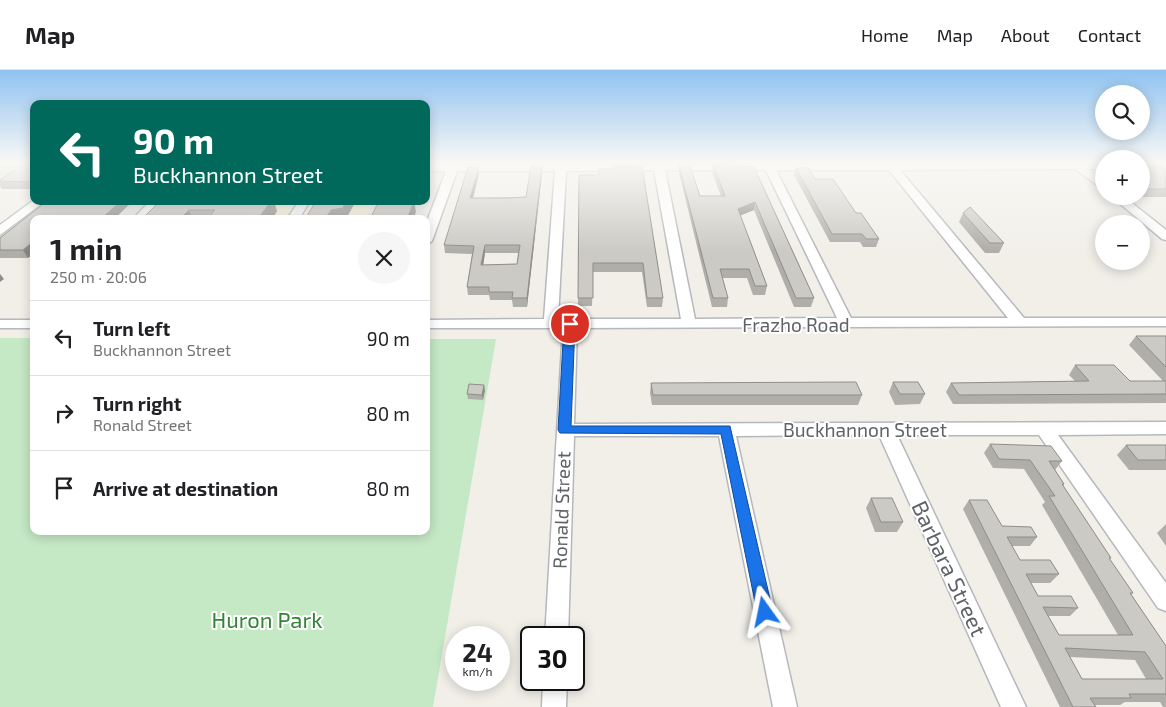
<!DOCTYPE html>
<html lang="en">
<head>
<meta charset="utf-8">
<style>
	body { margin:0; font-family:"Exo 2",sans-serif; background:#f6f6f6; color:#202124; height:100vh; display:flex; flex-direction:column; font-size:19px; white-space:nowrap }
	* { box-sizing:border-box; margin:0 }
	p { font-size:16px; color:#757577 }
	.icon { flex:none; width:28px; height:28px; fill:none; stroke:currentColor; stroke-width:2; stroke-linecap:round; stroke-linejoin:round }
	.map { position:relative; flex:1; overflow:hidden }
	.sheet { position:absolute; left:30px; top:145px; width:400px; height:320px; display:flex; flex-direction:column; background:#fff; border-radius:10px; box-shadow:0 2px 12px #0003 }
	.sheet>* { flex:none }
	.top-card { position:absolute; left:30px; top:30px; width:400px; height:105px; border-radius:10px; box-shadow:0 2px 12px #0003; background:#00695c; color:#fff; overflow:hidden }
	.buttons { position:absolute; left:1095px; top:15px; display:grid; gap:10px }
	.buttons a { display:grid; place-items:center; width:55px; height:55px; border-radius:50%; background:#fff; box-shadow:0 2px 12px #0003; font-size:25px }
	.speed { position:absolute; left:445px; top:556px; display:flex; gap:10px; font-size:25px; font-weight:700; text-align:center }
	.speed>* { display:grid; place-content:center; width:65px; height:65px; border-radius:50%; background:#fff; box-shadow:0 2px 12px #0003; line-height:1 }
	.speed small { font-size:12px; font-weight:400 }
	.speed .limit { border:2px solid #111; border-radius:8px; background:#fff; color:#111 }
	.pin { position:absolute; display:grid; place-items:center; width:42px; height:42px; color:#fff; margin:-21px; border:2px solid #fff; border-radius:50%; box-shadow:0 1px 5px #0007 }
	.me { position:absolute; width:55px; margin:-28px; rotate:348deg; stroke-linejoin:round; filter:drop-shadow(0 0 4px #0008) }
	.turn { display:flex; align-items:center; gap:18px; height:105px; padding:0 20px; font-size:22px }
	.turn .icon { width:65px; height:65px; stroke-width:2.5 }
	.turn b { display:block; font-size:35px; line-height:42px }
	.round { display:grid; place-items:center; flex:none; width:52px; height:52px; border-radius:26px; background:#f6f6f6 }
	.overview { display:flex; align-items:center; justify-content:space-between; height:85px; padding:0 20px }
	h1 { font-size:30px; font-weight:700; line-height:38px }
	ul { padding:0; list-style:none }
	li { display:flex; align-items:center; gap:15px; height:75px; padding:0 20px; border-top:1px solid #e0e0e0 }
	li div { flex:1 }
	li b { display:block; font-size:19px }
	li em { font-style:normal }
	header { display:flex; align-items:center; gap:30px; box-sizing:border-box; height:70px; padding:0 25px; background:#fff; border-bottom:1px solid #e0e0e0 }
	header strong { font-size:24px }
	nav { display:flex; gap:28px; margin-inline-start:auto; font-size:18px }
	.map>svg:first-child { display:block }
	.commercial { fill:#fef7e0 }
	.green { fill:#c5e8c5 }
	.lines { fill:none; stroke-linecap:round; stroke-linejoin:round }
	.minor-casing { stroke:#b5b8bc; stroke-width:3 }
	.minor { fill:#fff; fill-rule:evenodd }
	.wall { fill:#afaea9; fill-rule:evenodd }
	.shaded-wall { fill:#8f8d8a }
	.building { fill:#cccac5; stroke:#8f8d8a; fill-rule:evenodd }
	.route { fill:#1a73e8; stroke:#114b97 }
	.labels { text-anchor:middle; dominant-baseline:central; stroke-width:4; stroke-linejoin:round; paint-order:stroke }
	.street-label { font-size:19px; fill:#5f6368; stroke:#fff }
	.near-street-label { font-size:22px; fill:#5f6368; stroke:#fff }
	.near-park-label { font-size:22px; fill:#348238; stroke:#fff }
</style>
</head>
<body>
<header>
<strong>Map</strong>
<nav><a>Home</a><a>Map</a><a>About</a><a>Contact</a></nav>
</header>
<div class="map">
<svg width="1166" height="637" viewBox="0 0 1166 637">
	<rect width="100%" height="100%" fill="#f1efe8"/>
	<path class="commercial" d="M221,131H374L366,149H206Z"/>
	<path class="green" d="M0,92H34V95L0,118Z
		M0,268H34V461H426V269H496L433,637H0Z"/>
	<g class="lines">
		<defs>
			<path id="minor" d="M450,92H460L459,95H556V92H566V95L653,94V92H663L664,94H763L762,92H772L773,94H884L883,92L1104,93V99H1088L1104,111V120L1075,99L900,100L1024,248H1166V256L577,258L574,354L1166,352V364L1058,365L1166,513V541L1158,538L1039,365H897L1026,637H1001L879,365L736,366L797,637H773L719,366H574L568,568H545L563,258H426V250L544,249L555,101H457L432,171L426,175V154L446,101H426V95H449ZM654,100L681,249H558L566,101ZM665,100H766L837,248L695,249ZM776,100H889L1008,248H851Z
				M1141,92H1153L1166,100V108Z
				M1111,126H1123L1166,160V170L1162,169Z
				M34,130L45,131L0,165V155Z
				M150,131H162L146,149H133Z
				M299,131H310L299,149H287Z
				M0,250H34V258H0Z
				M543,610H567L566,637H542Z"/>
		</defs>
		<use href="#minor" class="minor-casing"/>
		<use href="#minor" class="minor"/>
	</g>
	<path class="wall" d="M34,92V119H2L0,115V111Z
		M713,94L754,97L814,228L811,237H794L754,140L740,145L767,216L765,225H753L747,208H722L728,228L727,237H712L679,103V96L700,126H721L712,102Z
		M542,96V103L527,237H513L512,230H490L489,225H468L467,217L472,184L445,183L444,175L479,104L473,128L526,127ZM485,183H518L517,194L483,195Z
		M1141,96L1166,101V127H1140L1139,126H1141Z
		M796,98L815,109L856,143L879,169L876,177H863L860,172H830L794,105Z
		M598,99L663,228L662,237H647L642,202H593L592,236H578L579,105H598Z
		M47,131H133L114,149H34L28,188H0V168Z
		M160,131L277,141L272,149H142Z
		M963,143L1004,173L999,183H985L959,152Z
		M1136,266H1166V333L953,334L946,322L951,313L1075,311L1069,305L1075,295L1130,311H1163L1129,275Z
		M893,312L925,324L920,334L895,335L889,322Z
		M651,313L862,325L858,335H652L650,323Z
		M485,320L483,330L468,329L467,324Z
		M990,374L1062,391L1055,400L1064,414L1063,416L1111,488L1109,489L1133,523L1131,524L1166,576V637H1163L1160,632H1125L1120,635H1095L1096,637H1060L963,439L969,430L1002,456L1037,467L1030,476H1012L1020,490L1059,504L1050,513H1031L1038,526L1078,538L1070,546H1048L1059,565H1118L1042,435L1045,432L1024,399L993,398L984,383ZM1070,587L1135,590L1146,609H1082Z
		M1126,375H1166V400H1129L1117,385Z
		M871,428L903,452L897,462H875L866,438Z
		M1166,454V476L1157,463Z"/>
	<path class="shaded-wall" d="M429,96L430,105L426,115V102Z
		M542,96V103L527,237V228Z
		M479,97V104L471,136L470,128Z
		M121,131H133L114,149H101Z
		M271,131H274L277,141L272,149H258Z
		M346,131H356L346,149H325L331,140Z
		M414,131L416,142L413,149H407Z
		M755,132L754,140L737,147L738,139Z
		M189,140L193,149H180Z
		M34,171V184L28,188L23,180Z
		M485,175V183L482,203L481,195Z
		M0,204L4,209L0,212Z
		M484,315L485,320L483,330L482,325Z"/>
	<path class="building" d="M28,92H34V110L32,112L0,111V110Z
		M713,94L754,97L814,228H796L755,132L738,139L767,216H755L749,199H720L728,228H713L679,96H690L700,126H725Z
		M531,96H542L527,228H512L513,222H489V217H467L474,176L444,175L468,97H479L470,128H507L526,127ZM485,175H520L517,194L481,195Z
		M612,96H642L663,228H647L643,193H593V228H578L579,105H599L598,99H612Z
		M1141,96H1158L1166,101V119H1145L1141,117Z
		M796,98H809L815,109H833L856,143H861L879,169H866L862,164H832Z
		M47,131H121L101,149H34V171L23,180H0V168Z
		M160,131H271L258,149H207L215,140H189L180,149H142Z
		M316,131H346L343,138L331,140L325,149H305Z
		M379,131H414L407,149H370Z
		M970,137L1004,173H990L963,143Z
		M1136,266H1166V297Z
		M1075,295H1114L1130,311H1166V324L959,325L951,313L1089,311Z
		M856,312L862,325H653L651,313Z
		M893,312H918L925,324H900Z
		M469,314L484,315L482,325L467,324Z
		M990,374L1051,376L1062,391H1049L1064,414H1062L1111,488H1109L1133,523H1130L1166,576V624H1129L1131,628H1090L1096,637H1073L969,430H987L1002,456L1031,457L1037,467H1007L1020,490H1050L1059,504H1026L1038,526H1071L1078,538L1043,537L1059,565H1133L1049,426H1055L1030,390L999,389ZM1065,578L1145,582L1163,609H1082Z
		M1126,375H1166V390H1138Z
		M871,428H892L903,452H881Z"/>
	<linearGradient id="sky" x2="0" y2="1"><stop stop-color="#8fc3f1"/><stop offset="0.51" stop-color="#f9f8f5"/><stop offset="1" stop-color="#f9f8f5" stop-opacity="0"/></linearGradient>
	<rect width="1166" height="181" fill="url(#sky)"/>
	<path class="route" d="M570,250L575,254L571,356H730L773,542L771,548L765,550L759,548L757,542L721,364L560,363L558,360L564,254Z"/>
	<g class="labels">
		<g class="street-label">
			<text x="796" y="254">Frazho Road</text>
			<text x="865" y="359">Buckhannon Street</text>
			<text transform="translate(561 440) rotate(-88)">Ronald Street</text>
		</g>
		<g class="near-street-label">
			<text transform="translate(950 498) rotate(65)">Barbara Street</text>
		</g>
		<g class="near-park-label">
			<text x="267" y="549">Huron Park</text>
		</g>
	</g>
</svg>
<div class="buttons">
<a><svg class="icon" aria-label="search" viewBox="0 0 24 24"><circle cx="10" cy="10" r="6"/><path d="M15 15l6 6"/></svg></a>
<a>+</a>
<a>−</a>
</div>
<div class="speed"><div>24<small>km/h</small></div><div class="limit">30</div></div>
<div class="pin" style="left:570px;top:254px;background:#d93025"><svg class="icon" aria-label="arrive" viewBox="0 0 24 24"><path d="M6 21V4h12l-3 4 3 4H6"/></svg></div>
<svg class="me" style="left:765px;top:542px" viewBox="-20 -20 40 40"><path d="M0-17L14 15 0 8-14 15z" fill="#1a73e8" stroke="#fff" stroke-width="4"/></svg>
<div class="top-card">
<div class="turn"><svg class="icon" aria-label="left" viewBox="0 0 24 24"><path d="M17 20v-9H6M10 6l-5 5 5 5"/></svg><div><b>90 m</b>Buckhannon Street</div></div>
</div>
<section class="sheet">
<div class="overview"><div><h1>1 min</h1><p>250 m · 20:06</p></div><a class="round"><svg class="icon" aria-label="close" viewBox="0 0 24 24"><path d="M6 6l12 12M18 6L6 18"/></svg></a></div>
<ul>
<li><svg class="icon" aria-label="left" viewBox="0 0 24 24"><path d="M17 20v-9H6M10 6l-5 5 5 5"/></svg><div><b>Turn left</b><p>Buckhannon Street</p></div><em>90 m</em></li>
<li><svg class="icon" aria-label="right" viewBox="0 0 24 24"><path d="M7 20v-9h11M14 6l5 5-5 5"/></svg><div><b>Turn right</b><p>Ronald Street</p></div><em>80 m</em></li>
<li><svg class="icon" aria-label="arrive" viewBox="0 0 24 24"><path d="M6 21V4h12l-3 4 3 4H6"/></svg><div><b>Arrive at destination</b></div><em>80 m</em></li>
</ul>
</section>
</div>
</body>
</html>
